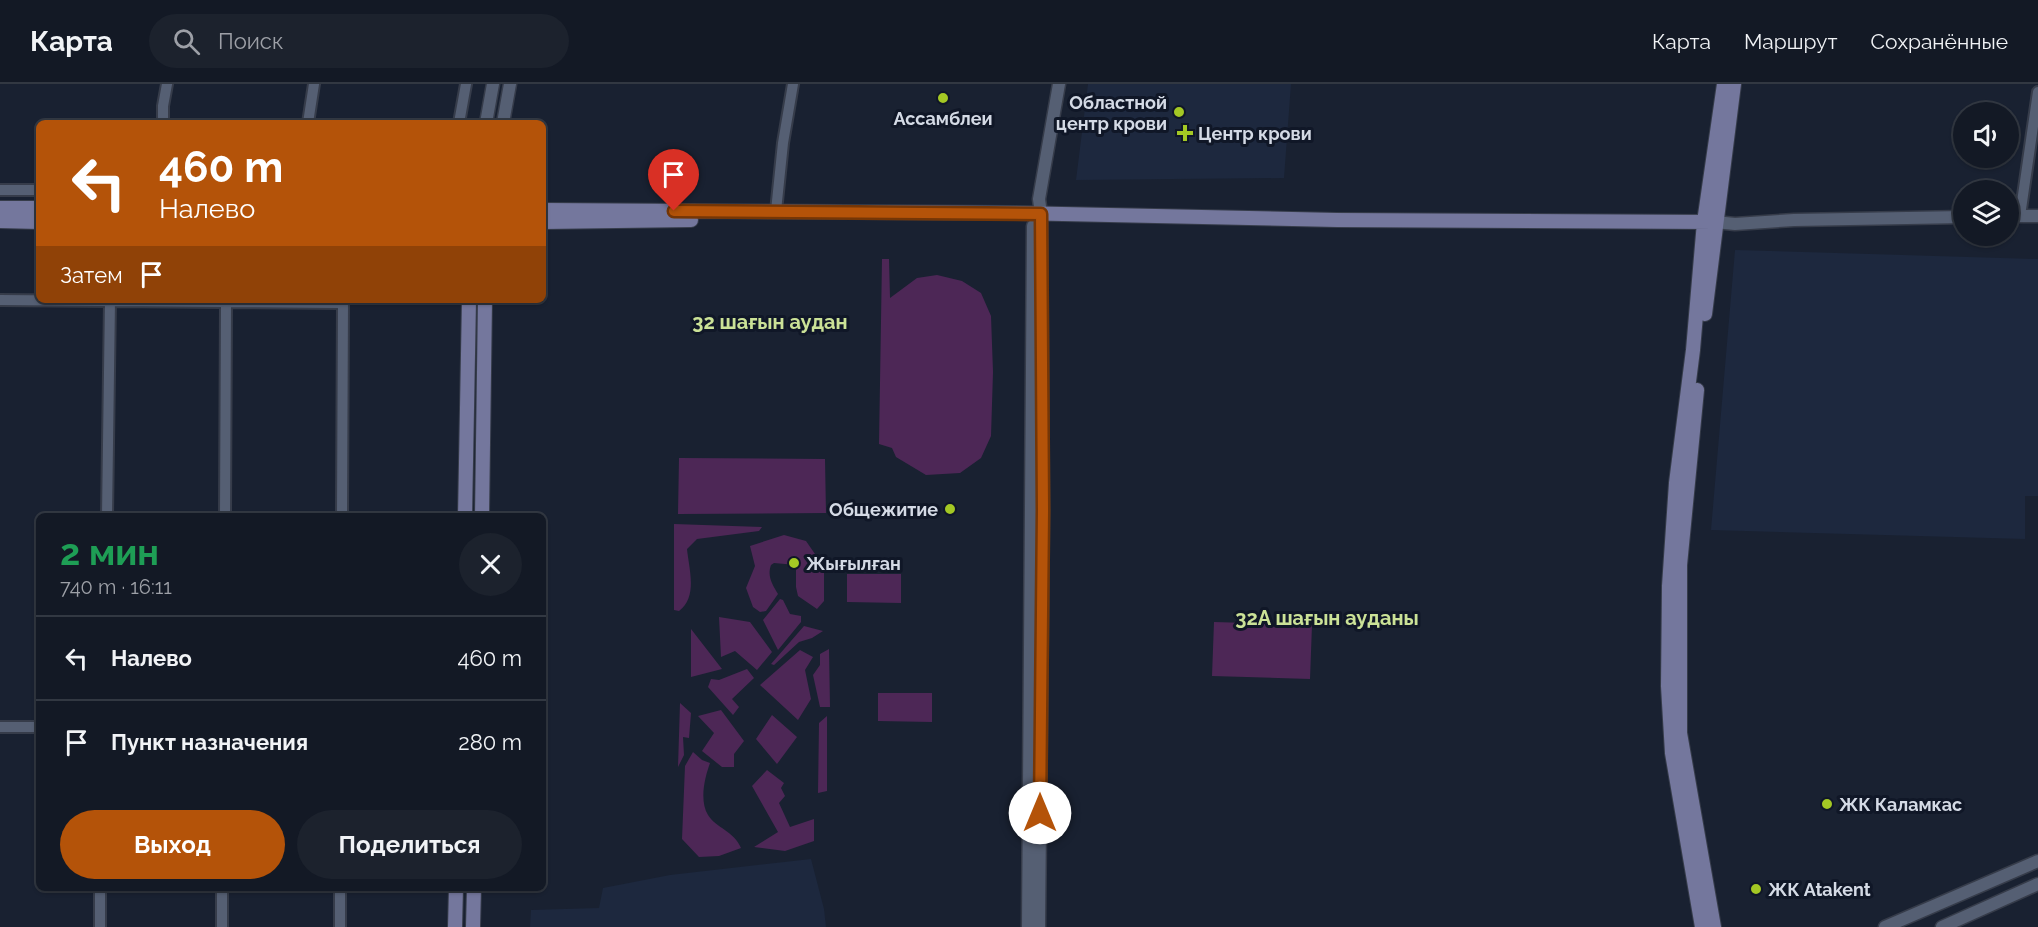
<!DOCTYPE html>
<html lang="ru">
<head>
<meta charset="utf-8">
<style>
	body { margin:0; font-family:Raleway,sans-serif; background:#1c222d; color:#f1f3f6; height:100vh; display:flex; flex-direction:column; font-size:22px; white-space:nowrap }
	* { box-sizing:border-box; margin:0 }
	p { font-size:20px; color:#9da0a7 }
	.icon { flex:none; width:33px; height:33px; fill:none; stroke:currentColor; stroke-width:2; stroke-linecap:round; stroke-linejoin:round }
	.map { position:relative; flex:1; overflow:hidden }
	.sheet { position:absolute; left:36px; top:429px; width:510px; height:378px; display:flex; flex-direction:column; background:#131925; border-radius:9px; box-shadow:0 2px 4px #0004,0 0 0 2px #323842 }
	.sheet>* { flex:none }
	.top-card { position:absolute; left:36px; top:36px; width:510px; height:183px; border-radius:9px; box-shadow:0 2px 4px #0004,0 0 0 2px #323842; background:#b45309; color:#fff; overflow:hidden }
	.controls { position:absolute; left:1953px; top:18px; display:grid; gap:12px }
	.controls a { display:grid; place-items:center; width:66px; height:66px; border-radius:50%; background:#131925; box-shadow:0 2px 4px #0004,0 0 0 2px #323842; font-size:30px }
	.pin { position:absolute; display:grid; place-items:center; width:51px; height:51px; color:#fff; margin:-62px -26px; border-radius:50% 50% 50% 0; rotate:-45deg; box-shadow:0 0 6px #0007 }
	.pin .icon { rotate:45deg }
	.me { position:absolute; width:66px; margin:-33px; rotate:0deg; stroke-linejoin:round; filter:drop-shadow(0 0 4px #0008) }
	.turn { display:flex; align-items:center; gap:21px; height:126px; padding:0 24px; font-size:27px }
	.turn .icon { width:78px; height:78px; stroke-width:2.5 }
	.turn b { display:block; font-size:42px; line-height:51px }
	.then { display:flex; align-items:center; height:57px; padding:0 24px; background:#0003; gap:12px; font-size:22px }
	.round { display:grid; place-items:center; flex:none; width:63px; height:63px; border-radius:32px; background:#1c222d }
	.headline { display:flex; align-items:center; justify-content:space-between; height:102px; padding:0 24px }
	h1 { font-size:36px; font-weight:700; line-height:45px; color:#1e9e55 }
	.cta { display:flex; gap:12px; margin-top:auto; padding:12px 24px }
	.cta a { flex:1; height:69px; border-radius:36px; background:#b45309; color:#fff; font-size:24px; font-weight:700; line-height:69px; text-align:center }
	.cta a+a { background:#1c222d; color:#f1f3f6 }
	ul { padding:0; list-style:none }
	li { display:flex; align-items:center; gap:18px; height:84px; padding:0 24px; border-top:2px solid #323842 }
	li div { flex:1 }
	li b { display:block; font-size:22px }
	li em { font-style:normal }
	header { display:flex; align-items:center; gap:36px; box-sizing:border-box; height:84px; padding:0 30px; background:#131925; border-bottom:2px solid #323842 }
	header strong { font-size:28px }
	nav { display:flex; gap:33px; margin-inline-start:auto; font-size:21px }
	.search { width:420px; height:54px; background:#1c222d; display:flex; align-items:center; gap:15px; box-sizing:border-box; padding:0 21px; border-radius:33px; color:#9da0a7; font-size:22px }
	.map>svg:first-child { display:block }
	.built { fill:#1d283e }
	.green { fill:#4d2756 }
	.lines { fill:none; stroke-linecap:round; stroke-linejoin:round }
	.minor-casing { stroke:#363c4a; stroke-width:14 }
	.tertiary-casing { stroke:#363c4a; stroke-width:15 }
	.secondary-casing { stroke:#363c4a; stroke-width:16 }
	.minor { stroke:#555f73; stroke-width:10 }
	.tertiary { stroke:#555f73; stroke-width:12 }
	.secondary { stroke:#74779d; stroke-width:14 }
	.route-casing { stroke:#753606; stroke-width:15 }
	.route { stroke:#b45309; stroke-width:10 }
	.poi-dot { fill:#a4c824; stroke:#101727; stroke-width:2 }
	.labels { text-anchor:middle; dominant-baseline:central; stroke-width:6; stroke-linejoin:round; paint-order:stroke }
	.poi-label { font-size:18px; font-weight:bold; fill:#d4dae5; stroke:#101727; text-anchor:start }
	.neighbourhood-label { font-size:20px; font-weight:bold; fill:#cbe297; stroke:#101727 }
</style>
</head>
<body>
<header>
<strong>Карта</strong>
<div class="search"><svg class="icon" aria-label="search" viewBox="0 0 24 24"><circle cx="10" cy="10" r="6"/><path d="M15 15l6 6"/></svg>Поиск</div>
<nav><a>Карта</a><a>Маршрут</a><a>Сохранённые</a></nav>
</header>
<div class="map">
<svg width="2038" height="843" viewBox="0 0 2038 843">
	<rect width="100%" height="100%" fill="#192131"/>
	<path class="built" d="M1088,0H1291L1284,94L1076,96Z
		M1735,166L2038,175V412H2025V455L1711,446Z
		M811,775L824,825L826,843H530L531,826L599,824L603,804L670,791Z"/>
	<path class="green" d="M882,175H889L890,214L917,194L937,191L962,197L981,209L991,232L993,288L991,352L981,374L960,389L926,391L896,373L892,364L879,360Z
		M679,374L825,375L826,429L678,430Z
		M674,440L762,443L759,447L697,455L687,465C689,485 698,513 679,527L674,526Z
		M784,451L806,457L815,470L824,477V517L817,525L798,512L796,503V481L774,479L771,481C767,492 772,500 778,510L766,527L760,528L753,523L746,504L755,482L750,462Z
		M847,490H901V519L847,518Z
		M780,515L783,516L790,530L801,532V538L778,566L763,536Z
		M719,533L750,538L772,568L757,586L735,567L721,573Z
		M1214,538L1312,541L1310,595L1212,592Z
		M804,542L823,547L812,554L799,558L774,581L771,580Z
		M691,545L722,585L691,593Z
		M829,565L830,623H820L813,591L820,581V570Z
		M800,566L813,573L805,586L811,615L798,636L760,601Z
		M747,585L754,594L732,615L739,623L733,631L708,603L711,595L719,596Z
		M878,609H932V638L878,637Z
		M680,619L691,629L689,654L683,653L684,671L678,683Z
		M721,626L744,657L734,670V683H722L702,667L714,649L698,632Z
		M772,631L797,653L777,680L756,655Z
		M827,632V707L818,709L819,639Z
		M693,668L702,676L710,679C705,693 699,716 708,731C716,744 734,747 741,764L719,772L699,773L682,755L685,682Z
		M767,686L784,699L781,704L785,712L779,719L790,743L814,735V757L785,767L754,763L778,748L752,702Z"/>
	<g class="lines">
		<defs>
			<path id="minor" d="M163,39V22L167,0
				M308,39L314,0
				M459,39L466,0
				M0,106H39
				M776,127L783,59L793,0
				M2020,132L2038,8
				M0,216L342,219
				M107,432L110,216
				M225,432L226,218
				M342,432L343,216
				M0,643H39
				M100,843V804
				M222,843V804
				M340,843V804"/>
			<path id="tertiary" d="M486,39L493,0
				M503,39L510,0
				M2008,132H2038
				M1715,138L1735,140L1794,136L1964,133
				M1028,843L1033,142
				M1039,843L1043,426L1041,130L1039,115L1059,0
				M1885,843L2038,777
				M1942,843L2038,800"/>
			<path id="secondary" d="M0,124H39
				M543,126L1016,129L1337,136L1715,138
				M0,137L39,138
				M543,138L691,136
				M1705,230L1734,0
				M1697,306L1680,481V649L1714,843
				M465,432L469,216
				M482,432L485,216
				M455,843L456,804
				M473,843L474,804
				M1702,843L1672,669L1668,602L1669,502L1676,399L1693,266L1704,138L1724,0"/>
		</defs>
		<use href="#minor" class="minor-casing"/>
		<use href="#tertiary" class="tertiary-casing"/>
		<use href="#secondary" class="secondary-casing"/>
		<use href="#minor" class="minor"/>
		<use href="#tertiary" class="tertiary"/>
		<use href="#secondary" class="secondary"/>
	</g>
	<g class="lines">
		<defs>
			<path id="route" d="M674,127L1041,130L1043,426L1040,729"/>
		</defs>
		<use href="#route" class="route-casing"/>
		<use href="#route" class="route"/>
	</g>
	<g class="poi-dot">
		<circle cx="943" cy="14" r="6"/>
		<circle cx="1179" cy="28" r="6"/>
		<path d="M1182 40h6v6h6v6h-6v6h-6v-6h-6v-6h6z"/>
		<circle cx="950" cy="425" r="6"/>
		<circle cx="794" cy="479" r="6"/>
		<circle cx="1827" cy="720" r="6"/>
		<circle cx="1756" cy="805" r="6"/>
	</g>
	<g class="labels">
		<g class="poi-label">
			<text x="1167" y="18" text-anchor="end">Областной<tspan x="1167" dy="21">центр крови</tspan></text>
			<text x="943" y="34" text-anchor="middle">Ассамблеи</text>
			<text x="1198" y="49">Центр крови</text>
			<text x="938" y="425" text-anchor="end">Общежитие</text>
			<text x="806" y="479">Жығылған</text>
			<text x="1839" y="720">ЖК Каламкас</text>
			<text x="1768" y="805">ЖК Atakent</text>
		</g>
		<g class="neighbourhood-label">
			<text x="770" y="238">32 шағын аудан</text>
			<text x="1327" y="534">32А шағын ауданы</text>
		</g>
	</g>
</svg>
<div class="controls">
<a><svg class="icon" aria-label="sound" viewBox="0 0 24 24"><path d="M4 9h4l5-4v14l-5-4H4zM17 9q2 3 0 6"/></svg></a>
<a><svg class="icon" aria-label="layers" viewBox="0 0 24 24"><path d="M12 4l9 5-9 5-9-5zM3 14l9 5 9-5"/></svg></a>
</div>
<div class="pin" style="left:674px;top:127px;background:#d93025"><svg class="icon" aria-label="arrive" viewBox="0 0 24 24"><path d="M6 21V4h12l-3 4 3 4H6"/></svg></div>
<svg class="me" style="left:1040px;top:729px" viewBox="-20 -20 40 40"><circle r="19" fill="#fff"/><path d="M0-13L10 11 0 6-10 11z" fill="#b45309"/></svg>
<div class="top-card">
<div class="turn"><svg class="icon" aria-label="left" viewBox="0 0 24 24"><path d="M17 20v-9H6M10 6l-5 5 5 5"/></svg><div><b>460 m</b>Налево</div></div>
<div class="then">Затем<svg class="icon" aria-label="arrive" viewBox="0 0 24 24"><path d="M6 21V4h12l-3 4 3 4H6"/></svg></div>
</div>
<section class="sheet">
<div class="headline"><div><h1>2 мин</h1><p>740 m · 16:11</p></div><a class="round"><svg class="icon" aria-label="close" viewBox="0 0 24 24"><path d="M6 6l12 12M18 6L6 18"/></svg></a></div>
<ul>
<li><svg class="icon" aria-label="left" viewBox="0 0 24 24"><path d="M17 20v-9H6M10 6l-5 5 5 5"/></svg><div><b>Налево</b></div><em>460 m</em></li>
<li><svg class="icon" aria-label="arrive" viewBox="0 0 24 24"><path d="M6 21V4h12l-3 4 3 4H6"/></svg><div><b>Пункт назначения</b></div><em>280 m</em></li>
</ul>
<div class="cta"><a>Выход</a><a>Поделиться</a></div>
</section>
</div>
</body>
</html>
